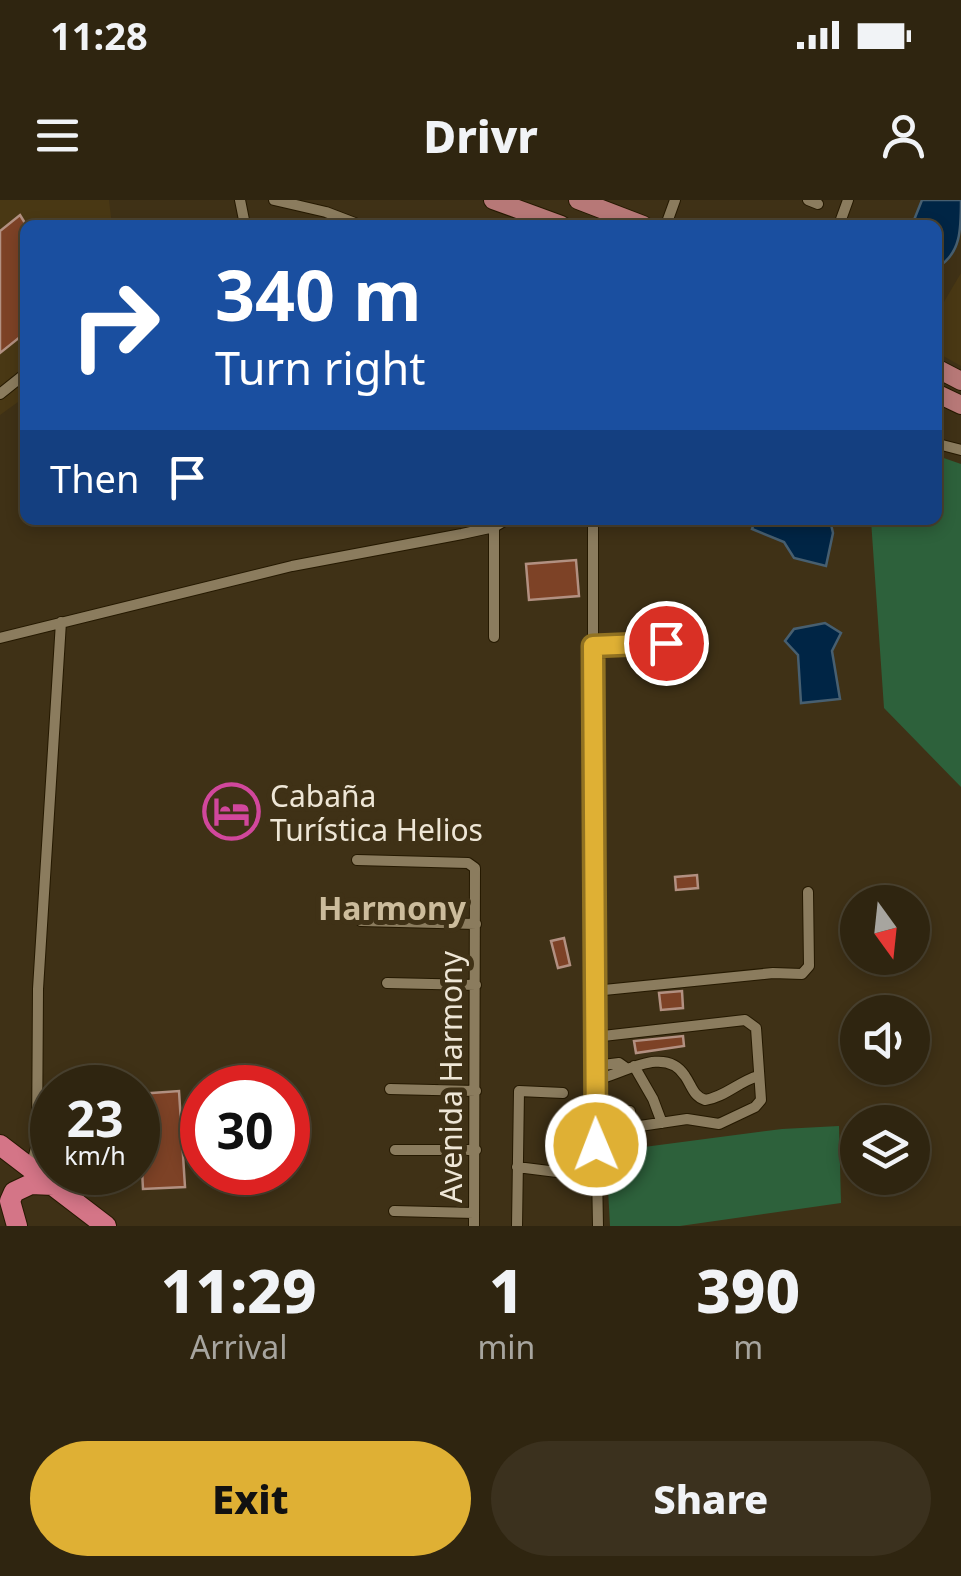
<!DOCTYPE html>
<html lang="en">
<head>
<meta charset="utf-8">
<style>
	body { margin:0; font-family:"Noto Sans",sans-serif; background:#3b311e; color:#f1f3f6; height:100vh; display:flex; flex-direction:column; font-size:38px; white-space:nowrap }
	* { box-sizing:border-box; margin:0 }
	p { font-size:32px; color:#a7a59f }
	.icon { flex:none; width:55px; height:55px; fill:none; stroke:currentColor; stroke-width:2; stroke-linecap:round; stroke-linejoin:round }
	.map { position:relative; height:1026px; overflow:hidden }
	.details { display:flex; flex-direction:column; background:#2f2510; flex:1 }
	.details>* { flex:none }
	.hud { position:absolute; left:20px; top:20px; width:922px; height:305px; border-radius:15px; box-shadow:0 5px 15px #0003,0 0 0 2px #4a4230; background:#1a4fa0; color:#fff; overflow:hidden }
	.needle { width:65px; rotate:165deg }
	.buttons { position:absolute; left:840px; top:685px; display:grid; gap:20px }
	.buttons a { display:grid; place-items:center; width:90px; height:90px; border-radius:50%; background:#2f2510; box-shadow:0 5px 15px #0003,0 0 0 2px #4a4230; font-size:50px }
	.speed { position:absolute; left:30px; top:865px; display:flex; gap:20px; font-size:50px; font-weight:700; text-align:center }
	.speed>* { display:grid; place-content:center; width:130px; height:130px; border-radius:50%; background:#2f2510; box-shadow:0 5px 15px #0003,0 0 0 2px #4a4230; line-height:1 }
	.speed small { font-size:25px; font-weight:400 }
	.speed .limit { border:15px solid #d22; background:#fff; color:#111 }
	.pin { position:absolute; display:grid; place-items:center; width:85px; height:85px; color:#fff; margin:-42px; border:5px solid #fff; border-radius:50%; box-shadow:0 2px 10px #0007 }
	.me { position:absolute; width:110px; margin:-55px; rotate:359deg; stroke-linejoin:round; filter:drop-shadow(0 0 8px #0008) }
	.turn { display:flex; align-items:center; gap:35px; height:210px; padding:0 30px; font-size:45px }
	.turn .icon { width:130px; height:130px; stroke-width:2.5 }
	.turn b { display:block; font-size:70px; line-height:85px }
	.then { display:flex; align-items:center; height:95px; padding:0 30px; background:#0003; gap:20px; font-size:38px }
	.eta { display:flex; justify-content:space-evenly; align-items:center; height:170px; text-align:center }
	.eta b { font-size:60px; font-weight:800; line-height:70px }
	.button { display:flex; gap:20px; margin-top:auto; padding:20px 30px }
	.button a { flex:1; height:115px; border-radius:60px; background:#dfb034; color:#111; font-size:40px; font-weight:800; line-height:115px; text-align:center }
	.button a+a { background:#3b311e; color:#f1f3f6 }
	.status { display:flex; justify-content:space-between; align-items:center; height:70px; padding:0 50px; background:#2f2510; direction:ltr }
	.status svg { height:28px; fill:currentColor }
	header { display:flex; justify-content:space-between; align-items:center; height:130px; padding:0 30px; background:#2f2510; font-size:45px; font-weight:800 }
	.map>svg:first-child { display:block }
	.built { fill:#493814 }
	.green { fill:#2d613b }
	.water { fill:#002545; stroke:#475f70; stroke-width:2.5 }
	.building { fill:#7d4226; stroke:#b29081; stroke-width:2.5 }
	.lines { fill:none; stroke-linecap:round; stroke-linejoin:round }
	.minor-casing { stroke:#251900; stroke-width:12 }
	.primary-casing { stroke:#251900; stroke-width:20 }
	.motorway-casing { stroke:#251900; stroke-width:22 }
	.minor { stroke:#8b7c5e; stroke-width:10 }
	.primary { stroke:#b77877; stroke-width:18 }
	.motorway { stroke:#d47587; stroke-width:20 }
	.route-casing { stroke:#917222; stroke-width:25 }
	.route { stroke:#dfb034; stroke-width:18 }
	.labels { text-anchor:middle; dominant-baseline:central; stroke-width:10; stroke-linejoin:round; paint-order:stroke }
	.poi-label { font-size:30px; fill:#eee6d6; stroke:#3f3116; text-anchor:start }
	.street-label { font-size:30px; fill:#eee6d6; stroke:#3f3116 }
	.neighbourhood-label { font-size:32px; font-weight:bold; fill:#ccbc9c; stroke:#3f3116 }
</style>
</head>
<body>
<div class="status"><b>11:28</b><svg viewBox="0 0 49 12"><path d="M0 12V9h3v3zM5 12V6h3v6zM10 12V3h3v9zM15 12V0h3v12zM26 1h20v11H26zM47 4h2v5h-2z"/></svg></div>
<header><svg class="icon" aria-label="menu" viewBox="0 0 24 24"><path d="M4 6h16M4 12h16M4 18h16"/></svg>Drivr<svg class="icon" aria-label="person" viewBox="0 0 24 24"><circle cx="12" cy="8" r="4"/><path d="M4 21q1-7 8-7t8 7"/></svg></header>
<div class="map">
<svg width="961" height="1026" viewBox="0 0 961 1026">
	<rect width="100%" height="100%" fill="#3f3116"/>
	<path class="built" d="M0,0H109L112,25H25V197L0,215Z
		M961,73V166L938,153V112Z"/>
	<path class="green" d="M938,256L961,264V587L884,508L871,320H938Z
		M839,926L841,1003L680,1026H610L606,952L782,929Z"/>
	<path class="water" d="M922,0H961C961,29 961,53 938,67V25H912Z
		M755,320H830L833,333L826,366L794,358L784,342L752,329Z
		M825,423L841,433L832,451L840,499L801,503L798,455L785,441L794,429Z"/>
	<path class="building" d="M20,15L25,23V133L0,153V31Z
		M576,360L579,396L529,400L526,364Z
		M697,675L698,688L676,690L675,677Z
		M564,738L570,765L558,768L551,741Z
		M682,791L683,808L661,810L659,793Z
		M683,836L684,846L636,853L634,841Z
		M179,891L185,987L143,989L138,894Z"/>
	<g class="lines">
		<defs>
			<path id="minor" d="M240,0L245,25
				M274,0L326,12L360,25
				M808,0L818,4
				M44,24L45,25
				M666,25L675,0
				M839,25L848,0
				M0,194L25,174
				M938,244L961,250
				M593,320V746L598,1026
				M494,327V437
				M0,438L292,366L462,334L494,327L506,320
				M593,446L665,443
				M357,660L468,663L475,668L474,1026
				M361,721L476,724
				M387,783L476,785
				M594,791L773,773L802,774L809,766L808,692
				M594,837L745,820L756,828L761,900L755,907L719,924L687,919L640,926L631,922L630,911
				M595,866L619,863L626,868
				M634,866L653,899L662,923
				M595,880C621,875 665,844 685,876C692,886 693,896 705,900C725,897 738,882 758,876
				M390,889L476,891
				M395,950H476
				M31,967L37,944L38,789L61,422
				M517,967L597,977
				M394,1011L474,1013
				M517,1026L519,891L563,893"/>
			<path id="primary" d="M493,0L561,25
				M578,0L643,25
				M938,169L961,181
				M938,194L961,205"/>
			<path id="motorway" d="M0,945L106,1026
				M17,1026L10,1001L14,992L31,984L54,985"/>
		</defs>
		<use href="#minor" class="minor-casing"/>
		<use href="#primary" class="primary-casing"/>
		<use href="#motorway" class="motorway-casing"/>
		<use href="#minor" class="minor"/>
		<use href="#primary" class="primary"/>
		<use href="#motorway" class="motorway"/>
	</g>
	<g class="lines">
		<defs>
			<path id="route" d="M596,945L593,446L666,443"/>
		</defs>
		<use href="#route" class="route-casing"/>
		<use href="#route" class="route"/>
	</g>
	<defs>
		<symbol id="hotel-ring" viewBox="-11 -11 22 22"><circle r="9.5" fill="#3f3116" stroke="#d1479c" stroke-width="1.5"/><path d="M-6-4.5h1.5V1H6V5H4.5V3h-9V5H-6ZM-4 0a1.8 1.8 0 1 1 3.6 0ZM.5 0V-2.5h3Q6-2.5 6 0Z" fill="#d1479c"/></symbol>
	</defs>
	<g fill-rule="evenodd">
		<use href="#hotel-ring" x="200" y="580" width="63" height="63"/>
	</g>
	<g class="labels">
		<g class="poi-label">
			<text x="270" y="595">Cabaña<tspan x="270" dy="34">Turística Helios</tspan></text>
		</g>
		<g class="street-label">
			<text transform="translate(450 877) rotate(-90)">Avenida Harmony</text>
		</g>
		<g class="neighbourhood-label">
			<text x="392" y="707">Harmony</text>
		</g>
	</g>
</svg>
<div class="buttons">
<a><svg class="needle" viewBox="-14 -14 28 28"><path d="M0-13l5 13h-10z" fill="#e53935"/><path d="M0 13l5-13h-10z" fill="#a7a59f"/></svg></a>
<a><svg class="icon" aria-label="sound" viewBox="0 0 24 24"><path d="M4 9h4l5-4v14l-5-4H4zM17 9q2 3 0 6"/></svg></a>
<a><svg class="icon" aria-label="layers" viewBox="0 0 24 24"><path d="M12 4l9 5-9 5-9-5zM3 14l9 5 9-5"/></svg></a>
</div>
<div class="speed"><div>23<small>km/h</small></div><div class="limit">30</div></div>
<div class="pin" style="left:666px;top:443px;background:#d93025"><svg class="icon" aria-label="arrive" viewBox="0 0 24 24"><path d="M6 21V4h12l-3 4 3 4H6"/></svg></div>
<svg class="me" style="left:596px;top:945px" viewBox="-20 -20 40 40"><circle r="17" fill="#dfb034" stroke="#fff" stroke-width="3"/><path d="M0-11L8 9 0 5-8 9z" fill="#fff"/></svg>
<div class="hud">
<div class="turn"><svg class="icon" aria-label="right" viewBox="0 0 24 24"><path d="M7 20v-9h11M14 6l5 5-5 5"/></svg><div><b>340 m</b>Turn right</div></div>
<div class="then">Then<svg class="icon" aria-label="arrive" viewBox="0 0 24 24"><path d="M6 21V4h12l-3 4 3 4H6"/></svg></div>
</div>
</div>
<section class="details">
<div class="eta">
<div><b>11:29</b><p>Arrival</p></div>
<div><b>1</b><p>min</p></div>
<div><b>390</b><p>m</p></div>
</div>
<div class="button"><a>Exit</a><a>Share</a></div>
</section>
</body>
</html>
